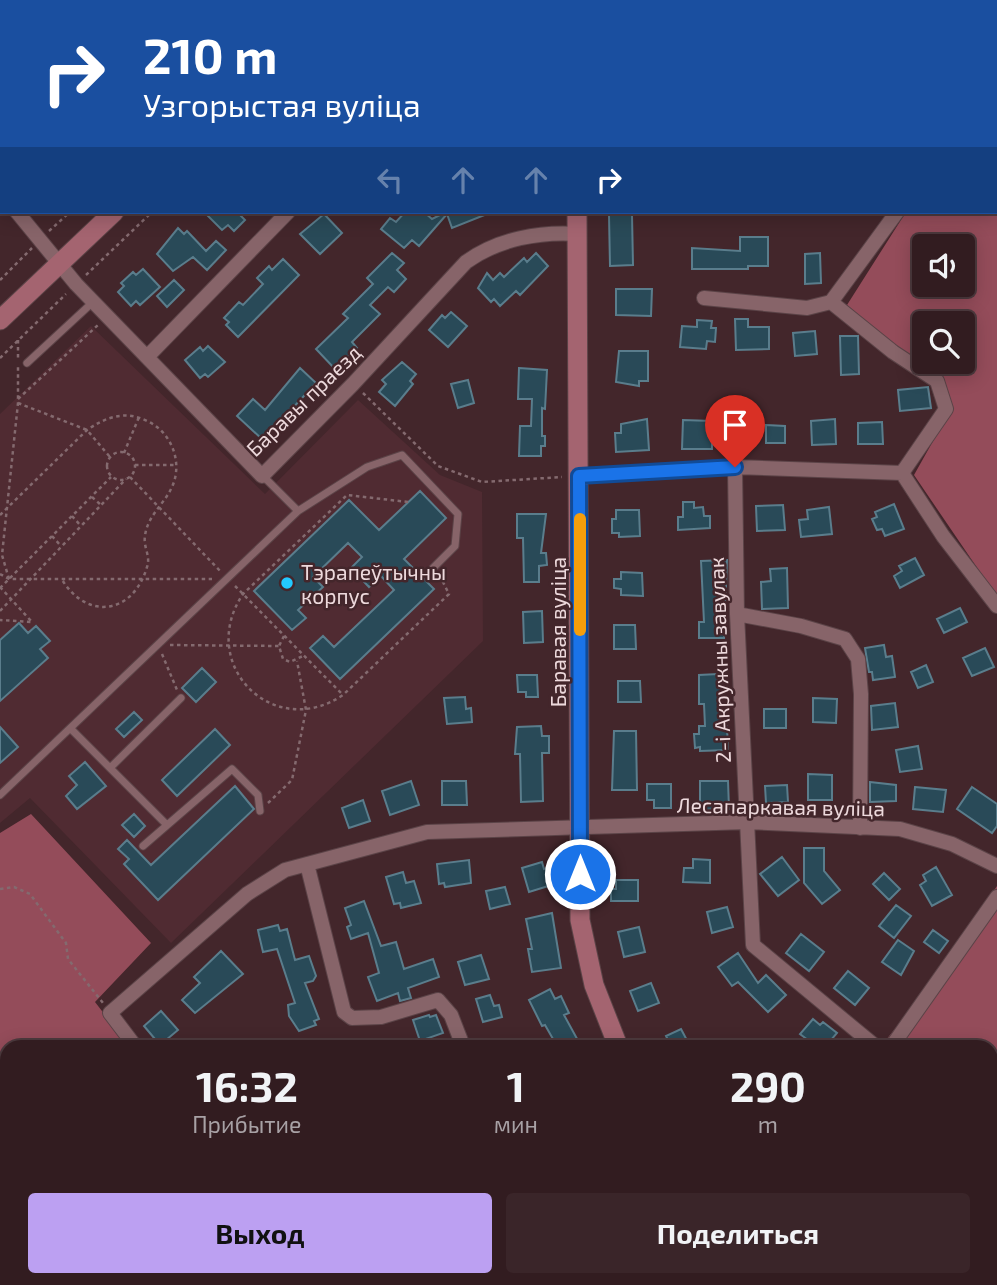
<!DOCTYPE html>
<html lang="ru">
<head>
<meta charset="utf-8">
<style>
	body { margin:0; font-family:"Exo 2",sans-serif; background:#3a2529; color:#f1f3f6; height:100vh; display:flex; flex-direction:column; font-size:26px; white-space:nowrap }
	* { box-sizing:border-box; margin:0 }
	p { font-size:23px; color:#a8a1a5 }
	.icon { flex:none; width:38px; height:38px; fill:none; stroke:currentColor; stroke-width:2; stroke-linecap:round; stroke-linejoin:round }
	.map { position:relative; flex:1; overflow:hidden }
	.drawer { position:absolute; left:0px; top:1040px; width:998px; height:247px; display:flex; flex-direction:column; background:#321c20; border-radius:21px 21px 0 0; box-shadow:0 4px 18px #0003,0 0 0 2px #4d3a3e }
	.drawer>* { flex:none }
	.top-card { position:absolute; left:0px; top:0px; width:998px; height:214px; box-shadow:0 4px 18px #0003,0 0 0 2px #4d3a3e; background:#1a4fa0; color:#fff; overflow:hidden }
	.tools { position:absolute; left:912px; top:234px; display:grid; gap:14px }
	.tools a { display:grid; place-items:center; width:63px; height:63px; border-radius:7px; background:#321c20; box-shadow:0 4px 18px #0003,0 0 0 2px #4d3a3e; font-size:35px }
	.pin { position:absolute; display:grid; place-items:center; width:60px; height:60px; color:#fff; margin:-72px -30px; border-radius:50% 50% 50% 0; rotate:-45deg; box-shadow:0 0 7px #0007 }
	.pin .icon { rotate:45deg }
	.me { position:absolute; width:77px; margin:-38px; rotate:0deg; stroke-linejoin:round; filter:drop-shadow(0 0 5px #0008) }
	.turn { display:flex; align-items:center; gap:24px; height:147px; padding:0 28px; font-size:32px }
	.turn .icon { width:91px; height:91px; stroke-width:2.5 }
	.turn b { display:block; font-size:49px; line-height:60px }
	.lanes { display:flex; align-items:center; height:66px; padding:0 28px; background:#0003; justify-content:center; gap:35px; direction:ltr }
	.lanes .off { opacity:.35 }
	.eta { display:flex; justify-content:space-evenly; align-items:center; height:119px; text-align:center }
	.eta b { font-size:42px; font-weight:700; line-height:49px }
	.cta { display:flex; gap:14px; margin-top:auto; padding:14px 28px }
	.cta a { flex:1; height:80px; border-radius:7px; background:#bca0f2; color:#111; font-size:28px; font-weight:700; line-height:80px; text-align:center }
	.cta a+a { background:#3a2529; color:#f1f3f6 }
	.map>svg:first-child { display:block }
	.built { fill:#502b32 }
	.forest { fill:#944c5a; fill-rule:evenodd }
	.building { fill:#294a58; stroke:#5a7d8c; stroke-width:2 }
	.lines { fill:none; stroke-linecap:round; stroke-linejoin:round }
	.lane-casing { stroke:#5b4347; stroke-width:9 }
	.street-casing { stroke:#5b4347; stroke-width:16 }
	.secondary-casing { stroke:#5b4347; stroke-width:21 }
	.path { stroke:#846a6f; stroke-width:2.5; stroke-dasharray:3.5 3.5; stroke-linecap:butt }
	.lane { stroke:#876469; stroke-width:7 }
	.street { stroke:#876469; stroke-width:14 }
	.secondary { stroke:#a46470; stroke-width:19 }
	.route-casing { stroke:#114b97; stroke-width:18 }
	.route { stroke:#1a73e8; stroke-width:12 }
	.slow { stroke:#f59e0b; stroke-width:12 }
	.poi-dot { fill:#23c9fe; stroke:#43262b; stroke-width:2.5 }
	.labels { text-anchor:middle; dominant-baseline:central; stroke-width:5; stroke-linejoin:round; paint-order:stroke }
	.street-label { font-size:21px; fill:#edd9dc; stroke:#43262b }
	.poi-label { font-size:21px; fill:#edd9dc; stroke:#43262b; text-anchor:start }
</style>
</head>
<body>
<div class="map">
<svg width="997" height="1285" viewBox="0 0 997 1285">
	<rect width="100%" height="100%" fill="#43262b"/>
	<path class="built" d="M91,326L265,494L358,400L440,475L482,492L483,641L171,943L30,798L0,823V414Z"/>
	<path class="forest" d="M702,0H997V597L914,475L951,409L909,359L847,305L906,212H996V2ZM924,247H962V285H924ZM924,324H962V362H924Z
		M31,814L151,943L95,1002L129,1046H7V1279H131L136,1285H0V833Z
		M997,886V1285H793L788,1279H990V1046H881L917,1002Z
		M242,1279H448L454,1285H232Z"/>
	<path class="building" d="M204,212H237L245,220L234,231L228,225L222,230Z
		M405,212H424L432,219L446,212H492L452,228L447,214L419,246L412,240L404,248L381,229L390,218L396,222Z
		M324,214L342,233L320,254L300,234Z
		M609,215H632L633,265L610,266Z
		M178,228L184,234L187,231L206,251L216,241L226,250L207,270L193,257L173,271L157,254Z
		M740,237H768V266H748V269H692V248L740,251Z
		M392,253L404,263L397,270L406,279L394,292L388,287L370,305L380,314L352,342L357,348L335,369L316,349L348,318L343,314L373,284L367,278Z
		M536,253L548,266L520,295L516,291L500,306L494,299L491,302L478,288L487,273L493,280L500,273L504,277L524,258L527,262Z
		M820,253L821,283L805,284V254Z
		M283,259L299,275L238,337L226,325L229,322L224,318L239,302L243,305L263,284L257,278L269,266L272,270Z
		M143,269L160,287L140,305L136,301L131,306L118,292L124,286L121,283L133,272L136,275Z
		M174,280L184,290L167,307L157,296Z
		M616,289H652L651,316L616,315Z
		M451,312L467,326L448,347L429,330L442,315L445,318Z
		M735,319H748V327H769V349L736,350Z
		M697,320L712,321L711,328H716L715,342L707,341L706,349L680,347L682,326L697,327Z
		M815,331L817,354L795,356L793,333Z
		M840,336H858L859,374L841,375Z
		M208,346L225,362L208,377L205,374L200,378L185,360L200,347L203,351Z
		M619,351H648V381H639V386L616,382Z
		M402,362L416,374L410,381L413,384L395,406L379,392L386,384L382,380Z
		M300,368L316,383L263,440L237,416L253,399L265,410Z
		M519,368L547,370L545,409L542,408V436H545V446H541V456H519L520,426H531L532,399H518Z
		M468,380L474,403L458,408L451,384Z
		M928,387L931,408L900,411L898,390Z
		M647,419L649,450L616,452L615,433H621V424Z
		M835,419L836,444L812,445L811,421Z
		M683,420L712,421V449H682Z
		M882,422L883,444H858V423Z
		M766,425L785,426V443H766Z
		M420,491L446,518L404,559L434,589L340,679L310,648L323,636L334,647L394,590L381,576L369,587L351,568L362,557L348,543L313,577L323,587L298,610L306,618L292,630L254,591L349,500L379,530Z
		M683,502H694V508L703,507L704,516H710V528L678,530V517H683Z
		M894,504L904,529L885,536L882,529L877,530L872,519L877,517L875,512Z
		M783,505L785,530L757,531L756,506Z
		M829,507L832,534L801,537L799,520L808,519L807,510Z
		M616,510H639L640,536L619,537V533H612V519H616Z
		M517,514H546L541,553H546L547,565L539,566V582H524L523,538H517Z
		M915,558L924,575L900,588L894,576L902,571L899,566Z
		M727,560L724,638H699V622H704L701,561Z
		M787,568L788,608L762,609L761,582L771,581L770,569Z
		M621,572L642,573L643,596L621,595V589L614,588V579H621Z
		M960,608L967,622L944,633L937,619Z
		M542,611L543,642L524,643L523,612Z
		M19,623L28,633L36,626L50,641L40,649L48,658L0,701V640Z
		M614,625H635L636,649H614Z
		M884,645L886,657L892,656L895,677L873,680L872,672H869L865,648Z
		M985,648L994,667L972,676L963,658Z
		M926,665L933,682L918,688L911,672Z
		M202,668L216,682L196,702L182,688Z
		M718,674V680H722L721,726H727L728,750L700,751V747L695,748L694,734H699V726H705L704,704H699V675Z
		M517,675H537L538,697H526V692H518Z
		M618,681H640L641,702H618Z
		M465,697L466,709L471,708L472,722L447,724L444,698Z
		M813,698L837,699L836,723L813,722Z
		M895,703L898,727L872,730L871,706Z
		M764,709H786V728H764Z
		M134,712L142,720L124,737L116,729Z
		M541,726L542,736H549V753H542L543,801L521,802L520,754H515L517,727Z
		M0,727L18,747L0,763Z
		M215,729L230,745L177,796L162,780Z
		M614,731H636L637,790H612Z
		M918,746L922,769L900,772L896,750Z
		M85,762L106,786L77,809L66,796L77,785L69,776Z
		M808,774L832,775V800H808Z
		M411,781L419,805L390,815L382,791Z
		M442,781H466L467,805H442Z
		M700,781H728L729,809L700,810Z
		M870,782L896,785V801L870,802Z
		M647,784H671V808H654V800H647Z
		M787,785L788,802L766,803L765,786Z
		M235,786L254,809L158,900L124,864L129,859L118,849L127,840L151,865Z
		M915,787L946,790L943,812L913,809Z
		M972,787L997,804V826L992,833L957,809Z
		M363,800L370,821L349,828L342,808Z
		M134,814L145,826L134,837L122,825Z
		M804,848H824V871L840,890L822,904L804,883Z
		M782,857L799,880L778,896L760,874Z
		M693,859L710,860V883L683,882L684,868H693Z
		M469,860L471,883L445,887L444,883L439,884L437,864Z
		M542,862L544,869L550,867L551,871L554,870L558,883L529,892L522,868Z
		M936,867L952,895L932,906L920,885L926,881L923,875Z
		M403,872L406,883L414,881L421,903L401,908L400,903L394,904L386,877Z
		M884,873L900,889L889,900L873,884Z
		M616,880H638V901H611V889H616Z
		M505,887L510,904L490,909L486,891Z
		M364,901L381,946L396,942L404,969L433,959L439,977L408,988L411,998L400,1001L398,993L377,1001L368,977L379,973L368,933L351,939L347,927L351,925L345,908Z
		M896,905L911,916L894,938L879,926Z
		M727,907L733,927L712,933L707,912Z
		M552,913L561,968L532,972L528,949H532L526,919Z
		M278,925L280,931L287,929L295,960L309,956L316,976L313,981L305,983L319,1019L314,1021L316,1025L299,1031L289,1016L288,1005L295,1003L277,949L263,952L259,935L258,930Z
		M639,927L645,952L624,957L618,932Z
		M933,930L948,941L939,953L924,942Z
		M801,934L824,952L809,971L786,953Z
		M898,940L914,951L901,975L882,962Z
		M221,951L243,974L195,1013L182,1000L200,983L194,977Z
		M738,953L758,983L766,975L786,995L768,1012L738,982L732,986L718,967Z
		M481,955L489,979L465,985L458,962Z
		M848,971L869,988L855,1005L834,988Z
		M651,983L659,1003L638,1011L630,991Z
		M550,989L555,999L561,996L569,1013L564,1015L581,1046H557L545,1025L542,1026L529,1000Z
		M490,995L494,1006L499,1005L502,1017L483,1022L476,999Z
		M161,1011L178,1030L160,1045L144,1026Z
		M429,1015L430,1017L436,1015L443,1033L420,1041L413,1020Z
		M813,1019L820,1025L823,1022L837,1033L826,1046H802L808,1040L800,1034Z
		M681,1029L690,1046H671L666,1036Z"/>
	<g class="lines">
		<defs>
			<path id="lane" d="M129,2L131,0
				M27,363L93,302
				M298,511L367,467L402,455L458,514L455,546L433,568
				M71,729L167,825
				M110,768L181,698
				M0,795L298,511L263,476
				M143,846L232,769L258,795L260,811"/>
			<path id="street" d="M60,0L62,2
				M302,0L304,2
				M0,194L2,196
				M17,212L76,284L262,476L353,384L466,262C498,239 540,231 579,234
				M897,212L831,302L893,352L937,381L946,409L902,473L943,536L997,606
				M704,298L807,308L831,302
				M148,356L288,212
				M735,467L737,614L753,945L875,1046
				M579,476L735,467L902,473
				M737,614L801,626L845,639L858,659L861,694L860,828
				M307,864L344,1012L352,1018L381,1017L438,1000L451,1015L463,1046
				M135,1046L110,1013L247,894L285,870L427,832L748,822L900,829L952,844L997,866
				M892,1046L997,897
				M466,1279L471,1285
				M792,1279L797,1285
				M650,1285L657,1279"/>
			<path id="secondary" d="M479,0L481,2
				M327,2L329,0
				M577,212L580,920L594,985L618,1046
				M0,320L114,212"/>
		</defs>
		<use href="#lane" class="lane-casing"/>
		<use href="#street" class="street-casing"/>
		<use href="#secondary" class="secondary-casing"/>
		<path class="path" d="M371,2L373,0
			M865,2L867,0
			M996,152H997
			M49,231L70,212
			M86,275L152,212
			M0,280L32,248
			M18,340V361
			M0,358L66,294
			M363,393L438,466L482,482L562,477
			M18,399L98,325
			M18,403L87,430L110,457
			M107 466a14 14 0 1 1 28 0a14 14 0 1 1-28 0Z
			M124,453L139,417
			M135,465H176
			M130,477L222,573
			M92,497L101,505
			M408,502L347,495L243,594C196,664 273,742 343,695L449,594L440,576
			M0,515L87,430C106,417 125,410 147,421C172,432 184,464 171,489C163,505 147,517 145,536C143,547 151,556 147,567C133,615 86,621 61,578
			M72,516L81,526
			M52,536L61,546
			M0,574L9,579H212
			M9,579L2,555L18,403V367
			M235,586L343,695
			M0,587L32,622L0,620
			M0,588L111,477
			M0,611L126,479
			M284,636L279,646L283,659L290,662L303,656
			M170,645L279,646
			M162,654L177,690
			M268,803L292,780L306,710L297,661
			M0,889L14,887L30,894L66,943L68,959L103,1003
			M0,1218L7,1224
			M364,1279L369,1285
			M756,1279L758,1285"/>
		<use href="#lane" class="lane"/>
		<use href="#street" class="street"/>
		<use href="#secondary" class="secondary"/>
	</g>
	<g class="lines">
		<defs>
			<path id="route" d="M580,874L579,476L735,467"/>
		</defs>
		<use href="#route" class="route-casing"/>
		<use href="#route" class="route"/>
		<path class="slow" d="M580,519V630"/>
	</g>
	<circle class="poi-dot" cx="287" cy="583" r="7"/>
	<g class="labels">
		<g class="street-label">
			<text transform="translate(303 400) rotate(-44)">Баравы праезд</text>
			<text transform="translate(557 632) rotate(-90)">Баравая вуліца</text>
			<text transform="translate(719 660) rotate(-92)">2-і Акружны завулак</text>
			<text transform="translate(781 806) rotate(1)">Лесапаркавая вуліца</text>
		</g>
		<g class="poi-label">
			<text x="301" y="571">Тэрапеўтычны<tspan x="301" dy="24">корпус</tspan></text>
		</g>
	</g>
</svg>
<div class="tools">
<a><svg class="icon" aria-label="sound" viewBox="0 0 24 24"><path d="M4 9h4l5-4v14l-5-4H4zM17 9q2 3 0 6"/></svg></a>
<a><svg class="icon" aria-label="search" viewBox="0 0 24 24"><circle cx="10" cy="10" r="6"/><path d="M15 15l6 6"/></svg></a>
</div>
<div class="pin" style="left:735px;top:467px;background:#d93025"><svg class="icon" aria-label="arrive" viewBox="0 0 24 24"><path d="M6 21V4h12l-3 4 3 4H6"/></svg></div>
<svg class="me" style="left:580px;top:874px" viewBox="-20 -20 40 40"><circle r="17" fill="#1a73e8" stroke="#fff" stroke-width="3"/><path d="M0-11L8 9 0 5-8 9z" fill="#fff"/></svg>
<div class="top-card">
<div class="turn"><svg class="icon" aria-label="right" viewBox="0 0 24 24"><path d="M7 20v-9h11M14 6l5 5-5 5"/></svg><div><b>210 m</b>Узгорыстая вуліца</div></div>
<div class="lanes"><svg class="icon off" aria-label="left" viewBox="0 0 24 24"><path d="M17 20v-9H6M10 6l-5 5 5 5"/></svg><svg class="icon off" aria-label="ahead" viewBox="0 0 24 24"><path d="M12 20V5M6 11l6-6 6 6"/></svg><svg class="icon off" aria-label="ahead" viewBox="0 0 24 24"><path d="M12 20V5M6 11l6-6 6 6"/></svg><svg class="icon" aria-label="right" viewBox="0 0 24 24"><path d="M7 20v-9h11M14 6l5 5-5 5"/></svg></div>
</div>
<section class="drawer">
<div class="eta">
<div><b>16:32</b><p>Прибытие</p></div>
<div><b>1</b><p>мин</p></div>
<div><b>290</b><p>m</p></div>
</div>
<div class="cta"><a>Выход</a><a>Поделиться</a></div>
</section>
</div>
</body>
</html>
